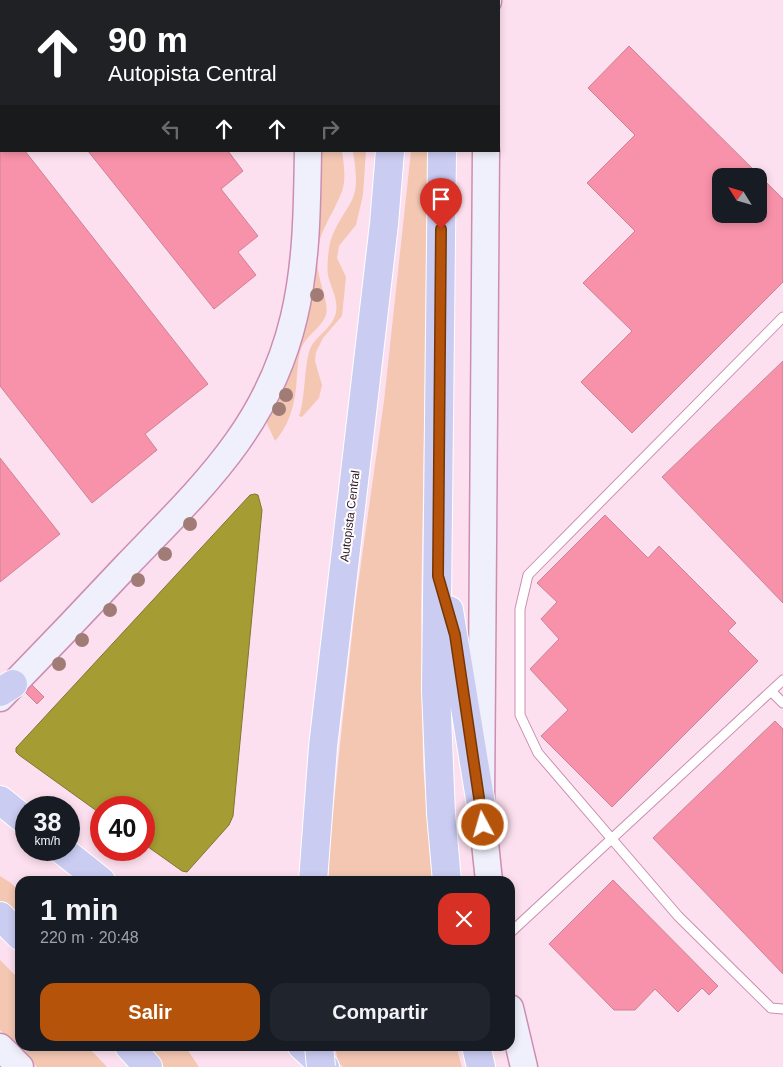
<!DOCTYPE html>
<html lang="es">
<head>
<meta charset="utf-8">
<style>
	body { margin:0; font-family:Helvetica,sans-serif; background:#20242c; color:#f1f3f6; height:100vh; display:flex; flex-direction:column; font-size:19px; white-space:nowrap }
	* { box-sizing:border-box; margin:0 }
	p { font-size:16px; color:#9ea1a6 }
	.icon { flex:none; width:28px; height:28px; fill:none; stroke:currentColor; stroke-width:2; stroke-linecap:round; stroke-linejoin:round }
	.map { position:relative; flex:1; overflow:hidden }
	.panel { position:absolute; left:15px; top:876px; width:500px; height:175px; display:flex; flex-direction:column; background:#171b24; border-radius:15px; box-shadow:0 2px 8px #0003 }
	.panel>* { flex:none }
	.banner { position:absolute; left:0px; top:0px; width:500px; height:152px; box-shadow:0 2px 8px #0003; background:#202124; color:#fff; overflow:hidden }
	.needle { width:32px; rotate:307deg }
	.controls { position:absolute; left:712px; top:168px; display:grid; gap:10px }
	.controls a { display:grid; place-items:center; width:55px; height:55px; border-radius:10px; background:#171b24; box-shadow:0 2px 8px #0003; font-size:25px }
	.speed { position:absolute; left:15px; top:796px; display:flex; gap:10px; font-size:25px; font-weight:700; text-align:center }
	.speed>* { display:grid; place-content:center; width:65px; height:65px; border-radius:50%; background:#171b24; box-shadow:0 2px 8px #0003; line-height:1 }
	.speed small { font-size:12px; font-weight:400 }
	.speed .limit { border:8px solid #d22; background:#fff; color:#111 }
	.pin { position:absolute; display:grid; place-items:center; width:42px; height:42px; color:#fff; margin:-51px -21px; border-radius:50% 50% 50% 0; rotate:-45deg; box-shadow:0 0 5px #0007 }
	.pin .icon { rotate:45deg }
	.me { position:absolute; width:55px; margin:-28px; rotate:354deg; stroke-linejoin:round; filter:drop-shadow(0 0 4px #0008) }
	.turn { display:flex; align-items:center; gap:18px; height:105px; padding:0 25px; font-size:22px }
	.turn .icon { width:65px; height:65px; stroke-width:2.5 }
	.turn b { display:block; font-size:35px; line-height:42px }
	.lanes { display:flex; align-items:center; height:48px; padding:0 25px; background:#0003; justify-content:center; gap:25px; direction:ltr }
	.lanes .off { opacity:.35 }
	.round { display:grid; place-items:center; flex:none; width:52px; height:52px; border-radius:15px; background:#20242c }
	.summary { display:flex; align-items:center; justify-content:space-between; height:85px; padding:0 25px }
	h1 { font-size:30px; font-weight:700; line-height:38px }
	.primary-button { display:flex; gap:10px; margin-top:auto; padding:10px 25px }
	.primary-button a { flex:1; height:58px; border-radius:15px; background:#b45309; color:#fff; font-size:20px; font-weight:700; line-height:58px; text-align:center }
	.primary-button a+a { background:#20242c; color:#f1f3f6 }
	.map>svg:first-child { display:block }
	.green { fill:#f4c7b3 }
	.water { fill:#a59d34; stroke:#827530 }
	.building { fill:#f892aa; stroke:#cb8394; fill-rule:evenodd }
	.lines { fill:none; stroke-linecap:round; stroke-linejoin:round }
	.lane-casing { stroke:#cd8db1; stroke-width:11 }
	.secondary-casing { stroke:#cd8db1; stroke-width:29 }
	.highway-casing { stroke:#fff; stroke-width:30 }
	.lane { stroke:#fff; stroke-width:9 }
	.secondary { stroke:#eff0fb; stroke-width:26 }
	.highway { stroke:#cbccf2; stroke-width:28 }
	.highway-bridge-casing { stroke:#fff; stroke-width:30; stroke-linecap:butt }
	.highway-bridge { stroke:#cbccf2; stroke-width:28 }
	.tree { fill:#a17b75 }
	.route-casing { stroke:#753606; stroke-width:12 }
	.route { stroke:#b45309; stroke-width:9 }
	.labels { text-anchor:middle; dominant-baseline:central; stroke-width:4; stroke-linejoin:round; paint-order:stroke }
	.street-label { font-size:12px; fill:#311927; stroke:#fff }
</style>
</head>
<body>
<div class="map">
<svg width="783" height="1067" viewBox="0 0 783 1067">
	<rect width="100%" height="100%" fill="#fde0ef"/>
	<path class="green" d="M314,151H342C344,165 347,183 340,196C331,218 319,231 317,256C315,275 330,302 326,315C321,329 304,336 300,352C298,358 298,367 297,374C296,398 292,422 275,441L264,417Z
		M353,151H366L363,195L356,225L339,246L337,258L346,277L342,316L323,338L316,352L315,361L322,385L319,398L302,417L299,416C306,397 304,357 312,345C320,333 333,327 336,312C338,299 332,290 329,279C326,269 328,258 329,248C332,229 343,217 352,200C359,186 355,166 353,151Z
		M411,151H429L421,608L423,764L432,881H328L331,831L344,707L356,599L384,401Z
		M0,876L11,883L20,892V925L0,905Z
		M0,960L20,980V1046H87L107,1067H37L0,1030Z
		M143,1046H185L199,1067H164Z
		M335,1046H456L462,1067H343L338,1062Z"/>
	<path class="water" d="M255,494L258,495L262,510L233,816L229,825L187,872L182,871L144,844V808H101V814L19,755L16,752V748L250,495Z"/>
	<path class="building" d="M0,0H175L176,1H1V43Z
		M629,46L783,199V282L632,433L581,382L632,331L583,283L635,231L587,183L635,135L588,88ZM721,176H759V214H721Z
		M0,120L1,151H25L208,384L145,434L157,450L92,503L0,386Z
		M88,151H228L243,171L221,189L258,236L238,252L256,275L214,309Z
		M783,361V603L662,477Z
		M0,458L60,534L0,582Z
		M605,515L648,558L659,546L736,623L728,631L758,661L612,807L541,736L568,710L530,669L559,639L541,619L557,602L537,583Z
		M32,685L44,697L37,704L25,692Z
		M775,721L783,729V974L653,838Z
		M613,880L718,986L709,995L702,988L678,1012L655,989L635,1010H614L549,944Z"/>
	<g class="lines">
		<defs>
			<path id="lane" d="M783,317L528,575L520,609V715L538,753L678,916L771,1008L783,1009
				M771,691L783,703
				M510,933L783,680"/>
			<path id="secondary" d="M312,1V0
				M488,1V0
				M486,151L481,805L489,881
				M0,698C43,654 86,609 128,564C203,486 268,427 294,317C307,262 307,207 308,151
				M510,1008L524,1067
				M0,1047L20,1067"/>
			<path id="highway" d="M397,1V0
				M444,1V0
				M442,151L436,690L441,814L447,881
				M449,610L481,805
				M0,692L13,684
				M0,800L26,821
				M62,850L101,881
				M313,881L323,747L384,224L390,151
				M0,916L20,936
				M129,1046L148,1067
				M302,1046L325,1067
				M476,1046L481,1067"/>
		</defs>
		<use href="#lane" class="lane-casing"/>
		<use href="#secondary" class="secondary-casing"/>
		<use href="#highway" class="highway-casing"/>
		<use href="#lane" class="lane"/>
		<use href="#secondary" class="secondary"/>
		<use href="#highway" class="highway"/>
		<defs>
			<path id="highway-bridge" d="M319,1046L321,1067"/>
		</defs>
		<use href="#highway-bridge" class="highway-bridge-casing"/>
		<use href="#highway-bridge" class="highway-bridge"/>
	</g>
	<g class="tree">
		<circle cx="317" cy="295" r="7"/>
		<circle cx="286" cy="395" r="7"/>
		<circle cx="279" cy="409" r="7"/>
		<circle cx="190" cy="524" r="7"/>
		<circle cx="165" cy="554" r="7"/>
		<circle cx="138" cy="580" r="7"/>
		<circle cx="110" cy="610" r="7"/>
		<circle cx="82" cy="640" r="7"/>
		<circle cx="59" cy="664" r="7"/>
	</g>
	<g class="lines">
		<defs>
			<path id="route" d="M441,229L438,576L455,635L483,825"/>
		</defs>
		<use href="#route" class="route-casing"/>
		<use href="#route" class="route"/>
	</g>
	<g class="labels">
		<g class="street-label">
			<text transform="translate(350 516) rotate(-83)">Autopista Central</text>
		</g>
	</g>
</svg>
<div class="controls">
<a><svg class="needle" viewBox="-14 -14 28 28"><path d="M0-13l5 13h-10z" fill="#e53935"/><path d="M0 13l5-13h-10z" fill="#9ea1a6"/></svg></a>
</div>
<div class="speed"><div>38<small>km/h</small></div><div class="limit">40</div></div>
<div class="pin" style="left:441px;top:229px;background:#d93025"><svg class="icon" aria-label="arrive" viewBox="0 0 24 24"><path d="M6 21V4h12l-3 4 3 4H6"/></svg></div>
<svg class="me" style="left:483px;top:825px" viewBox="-20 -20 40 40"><circle r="17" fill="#b45309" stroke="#fff" stroke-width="3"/><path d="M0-11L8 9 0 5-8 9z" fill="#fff"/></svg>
<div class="banner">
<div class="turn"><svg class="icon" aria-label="ahead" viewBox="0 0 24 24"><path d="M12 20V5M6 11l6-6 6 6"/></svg><div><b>90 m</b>Autopista Central</div></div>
<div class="lanes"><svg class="icon off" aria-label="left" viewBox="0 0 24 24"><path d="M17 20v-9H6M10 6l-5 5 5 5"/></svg><svg class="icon" aria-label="ahead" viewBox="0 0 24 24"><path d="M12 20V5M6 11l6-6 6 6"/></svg><svg class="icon" aria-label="ahead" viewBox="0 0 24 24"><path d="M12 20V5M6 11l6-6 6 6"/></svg><svg class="icon off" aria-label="right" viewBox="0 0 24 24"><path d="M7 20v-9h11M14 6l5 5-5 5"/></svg></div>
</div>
<section class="panel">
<div class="summary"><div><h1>1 min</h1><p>220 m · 20:48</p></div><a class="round" style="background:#d93025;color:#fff"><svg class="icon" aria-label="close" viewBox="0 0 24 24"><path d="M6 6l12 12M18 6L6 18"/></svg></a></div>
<div class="primary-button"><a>Salir</a><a>Compartir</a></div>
</section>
</div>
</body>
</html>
